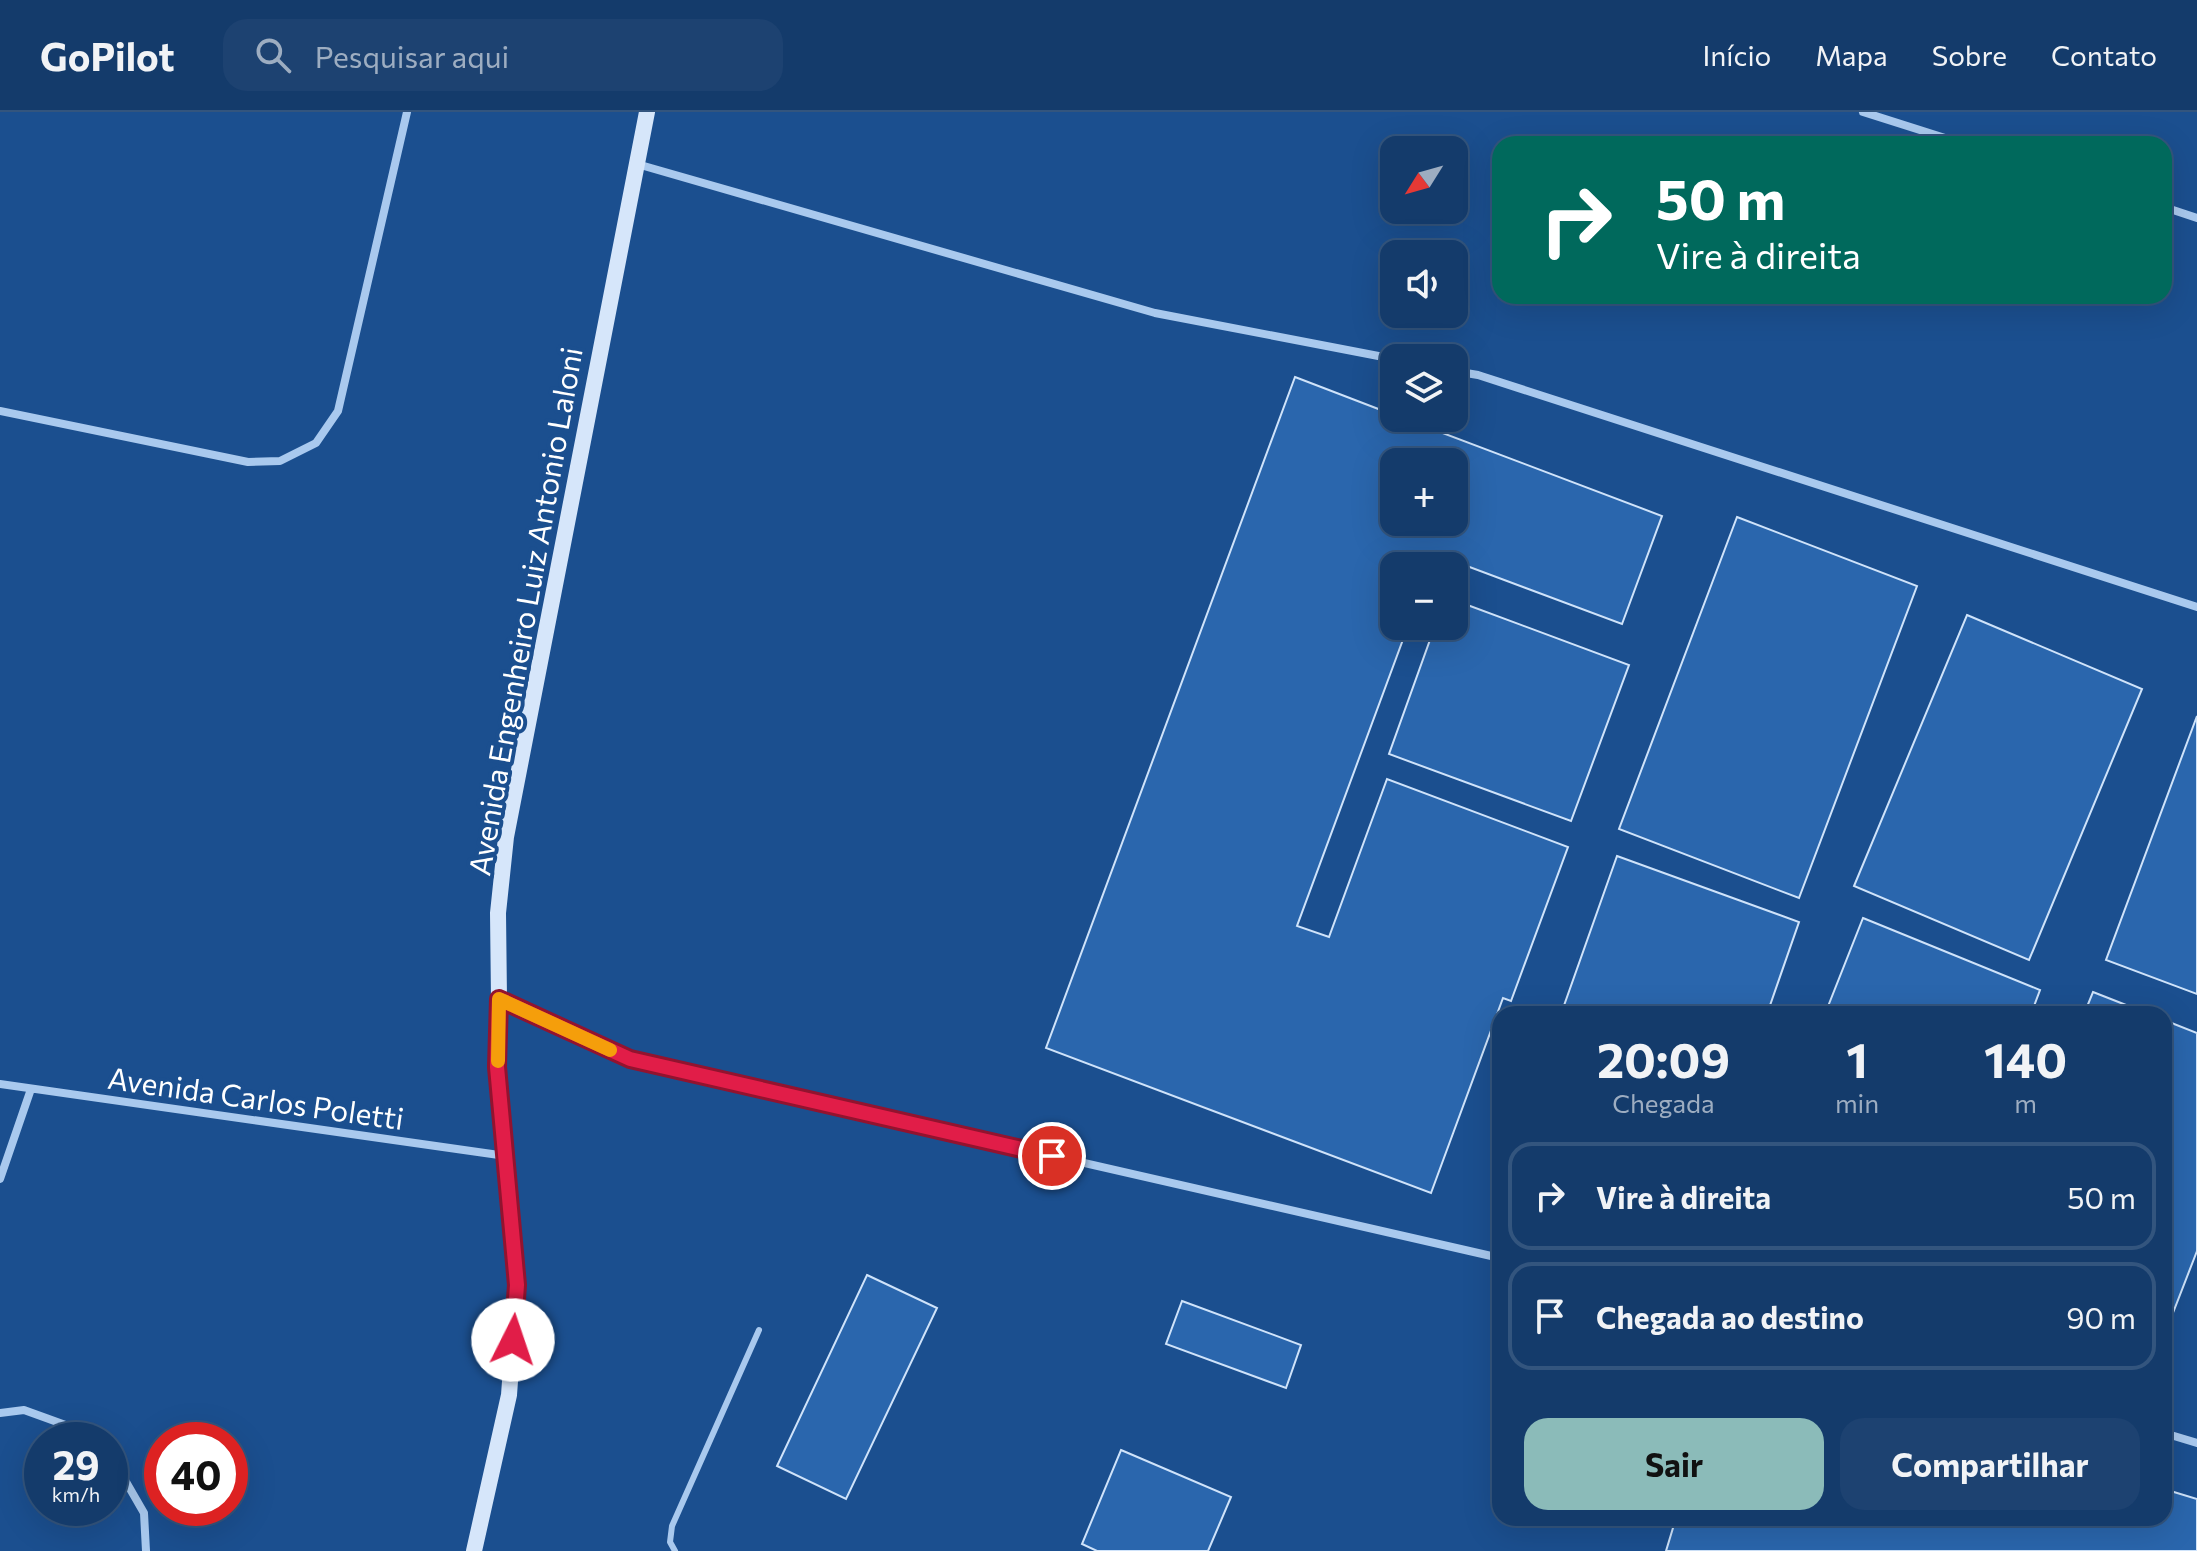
<!DOCTYPE html>
<html lang="pt">
<head>
<meta charset="utf-8">
<style>
	body { margin:0; font-family:Commissioner,sans-serif; background:#1d4271; color:#f1f3f6; height:100vh; display:flex; flex-direction:column; font-size:30px; white-space:nowrap }
	* { box-sizing:border-box; margin:0 }
	p { font-size:26px; color:#9dadc1 }
	.icon { flex:none; width:44px; height:44px; fill:none; stroke:currentColor; stroke-width:2; stroke-linecap:round; stroke-linejoin:round }
	.map { position:relative; flex:1; overflow:hidden }
	.sheet { position:absolute; left:1492px; top:894px; width:680px; height:520px; display:flex; flex-direction:column; background:#143b6b; border-radius:24px; box-shadow:0 8px 32px #0002,0 0 0 2px #33557e }
	.sheet>* { flex:none }
	.top-card { position:absolute; left:1492px; top:24px; width:680px; height:168px; border-radius:24px; box-shadow:0 8px 32px #0002,0 0 0 2px #33557e; background:#00695c; color:#fff; overflow:hidden }
	.needle { width:52px; rotate:233deg }
	.fabs { position:absolute; left:1380px; top:24px; display:grid; gap:16px }
	.fabs a { display:grid; place-items:center; width:88px; height:88px; border-radius:16px; background:#143b6b; box-shadow:0 8px 32px #0002,0 0 0 2px #33557e; font-size:40px }
	.speed { position:absolute; left:24px; top:1310px; display:flex; gap:16px; font-size:40px; font-weight:700; text-align:center }
	.speed>* { display:grid; place-content:center; width:104px; height:104px; border-radius:50%; background:#143b6b; box-shadow:0 8px 32px #0002,0 0 0 2px #33557e; line-height:1 }
	.speed small { font-size:20px; font-weight:400 }
	.speed .limit { border:12px solid #d22; background:#fff; color:#111 }
	.pin { position:absolute; display:grid; place-items:center; width:68px; height:68px; color:#fff; margin:-34px; border:4px solid #fff; border-radius:50%; box-shadow:0 2px 8px #0007 }
	.me { position:absolute; width:88px; margin:-44px; rotate:4deg; stroke-linejoin:round; filter:drop-shadow(0 0 6px #0008) }
	.turn { display:flex; align-items:center; gap:28px; height:168px; padding:0 32px; font-size:36px }
	.turn .icon { width:104px; height:104px; stroke-width:2.5 }
	.turn b { display:block; font-size:56px; line-height:68px }
	.eta { display:flex; justify-content:space-evenly; align-items:center; height:136px; text-align:center }
	.eta b { font-size:48px; font-weight:700; line-height:56px }
	.button { display:flex; gap:16px; margin-top:auto; padding:16px 32px }
	.button a { flex:1; height:92px; border-radius:24px; background:#8bbbb9; color:#111; font-size:32px; font-weight:700; line-height:92px; text-align:center }
	.button a+a { background:#1d4271; color:#f1f3f6 }
	ul { padding:0; list-style:none }
	li { display:flex; align-items:center; gap:24px; height:108px; margin:0 16px 12px; padding:0 16px; border:4px solid #33557e; border-radius:24px }
	li div { flex:1 }
	li b { display:block; font-size:30px }
	li em { font-style:normal }
	header { display:flex; align-items:center; gap:48px; box-sizing:border-box; height:112px; padding:0 40px; background:#143b6b; border-bottom:2px solid #33557e }
	header strong { font-size:38px }
	nav { display:flex; gap:44px; margin-inline-start:auto; font-size:28px }
	.search { width:560px; height:72px; background:#1d4271; display:flex; align-items:center; gap:20px; box-sizing:border-box; padding:0 28px; border-radius:24px; color:#9dadc1; font-size:30px }
	.map>svg:first-child { display:block }
	.building { fill:#2a66ad; stroke:#cfe3fa; stroke-width:2; fill-rule:evenodd }
	.lines { fill:none; stroke-linecap:round; stroke-linejoin:round }
	.lane { stroke:#a9c9ee; stroke-width:6 }
	.street { stroke:#a9c9ee; stroke-width:8 }
	.secondary { stroke:#d6e6fa; stroke-width:16 }
	.route-casing { stroke:#92132f; stroke-width:20 }
	.route { stroke:#e11d48; stroke-width:14 }
	.slow { stroke:#f59e0b; stroke-width:14 }
	.labels { text-anchor:middle; dominant-baseline:central; stroke-width:8; stroke-linejoin:round; paint-order:stroke }
	.street-label { font-size:30px; fill:#fff; stroke:#1b4f8f }
</style>
</head>
<body>
<header>
<strong>GoPilot</strong>
<div class="search"><svg class="icon" aria-label="search" viewBox="0 0 24 24"><circle cx="10" cy="10" r="6"/><path d="M15 15l6 6"/></svg>Pesquisar aqui</div>
<nav><a>Início</a><a>Mapa</a><a>Sobre</a><a>Contato</a></nav>
</header>
<div class="map">
<svg width="2197" height="1439" viewBox="0 0 2197 1439">
	<rect width="100%" height="100%" fill="#1b4f8f"/>
	<path class="building" d="M1295,265L1394,303V306H1403L1662,404L1622,512L1435,442L1431,454H1394V514H1408L1297,814L1329,825L1387,667L1568,735L1511,889L1503,886L1431,1081L1046,936ZM1394,350H1454V410H1394Z
		M1737,405L1917,474L1799,786L1619,717Z
		M1454,488L1629,553L1571,709L1389,642L1435,514H1454Z
		M1967,503L2142,577L2029,848L1854,774Z
		M2197,604V882L2106,848Z
		M1617,744L1799,810L1767,902H1561Z
		M1863,806L2040,878L2031,902H1825Z
		M2093,880L2149,902H2084Z
		M2164,908L2197,921V1139L2164,1224Z
		M867,1163L937,1196L846,1387L777,1354Z
		M1182,1189L1301,1233L1286,1276L1166,1232Z
		M1121,1338L1231,1385L1208,1439H1097L1082,1432Z
		M2164,1377L2197,1387V1439H1666L1676,1406H2164Z"/>
	<g class="lines">
		<path class="lane" d="M675,1439L670,1430L672,1414L759,1218"/>
		<path class="street" d="M1863,0L1964,32
			M637,52L1155,201L1394,247
			M2164,95L2197,106
			M1454,259L1478,263L2197,495
			M0,299L248,350L280,349L316,331L338,299L407,0
			M500,888L630,947L1500,1146
			M0,972L506,1044
			M0,1067L31,977
			M0,1301L24,1298L71,1315L88,1328
			M2164,1321L2197,1331
			M110,1345L114,1349L144,1401L146,1439"/>
		<path class="secondary" d="M474,1439L509,1283L517,1173L497,955L499,887L498,801L506,725L647,0"/>
	</g>
	<g class="lines">
		<defs>
			<path id="route" d="M513,1228L517,1173L497,955L499,887L630,947L1052,1044"/>
		</defs>
		<use href="#route" class="route-casing"/>
		<use href="#route" class="route"/>
		<path class="slow" d="M498,949L499,887L610,938"/>
	</g>
	<g class="labels">
		<g class="street-label">
			<text transform="translate(524 499) rotate(-80)">Avenida Engenheiro Luiz Antonio Laloni</text>
			<text transform="translate(256 985) rotate(8)">Avenida Carlos Poletti</text>
		</g>
	</g>
</svg>
<div class="fabs">
<a><svg class="needle" viewBox="-14 -14 28 28"><path d="M0-13l5 13h-10z" fill="#e53935"/><path d="M0 13l5-13h-10z" fill="#9dadc1"/></svg></a>
<a><svg class="icon" aria-label="sound" viewBox="0 0 24 24"><path d="M4 9h4l5-4v14l-5-4H4zM17 9q2 3 0 6"/></svg></a>
<a><svg class="icon" aria-label="layers" viewBox="0 0 24 24"><path d="M12 4l9 5-9 5-9-5zM3 14l9 5 9-5"/></svg></a>
<a>+</a>
<a>−</a>
</div>
<div class="speed"><div>29<small>km/h</small></div><div class="limit">40</div></div>
<div class="pin" style="left:1052px;top:1044px;background:#d93025"><svg class="icon" aria-label="arrive" viewBox="0 0 24 24"><path d="M6 21V4h12l-3 4 3 4H6"/></svg></div>
<svg class="me" style="left:513px;top:1228px" viewBox="-20 -20 40 40"><circle r="19" fill="#fff"/><path d="M0-13L10 11 0 6-10 11z" fill="#e11d48"/></svg>
<div class="top-card">
<div class="turn"><svg class="icon" aria-label="right" viewBox="0 0 24 24"><path d="M7 20v-9h11M14 6l5 5-5 5"/></svg><div><b>50 m</b>Vire à direita</div></div>
</div>
<section class="sheet">
<div class="eta">
<div><b>20:09</b><p>Chegada</p></div>
<div><b>1</b><p>min</p></div>
<div><b>140</b><p>m</p></div>
</div>
<ul>
<li><svg class="icon" aria-label="right" viewBox="0 0 24 24"><path d="M7 20v-9h11M14 6l5 5-5 5"/></svg><div><b>Vire à direita</b></div><em>50 m</em></li>
<li><svg class="icon" aria-label="arrive" viewBox="0 0 24 24"><path d="M6 21V4h12l-3 4 3 4H6"/></svg><div><b>Chegada ao destino</b></div><em>90 m</em></li>
</ul>
<div class="button"><a>Sair</a><a>Compartilhar</a></div>
</section>
</div>
</body>
</html>
